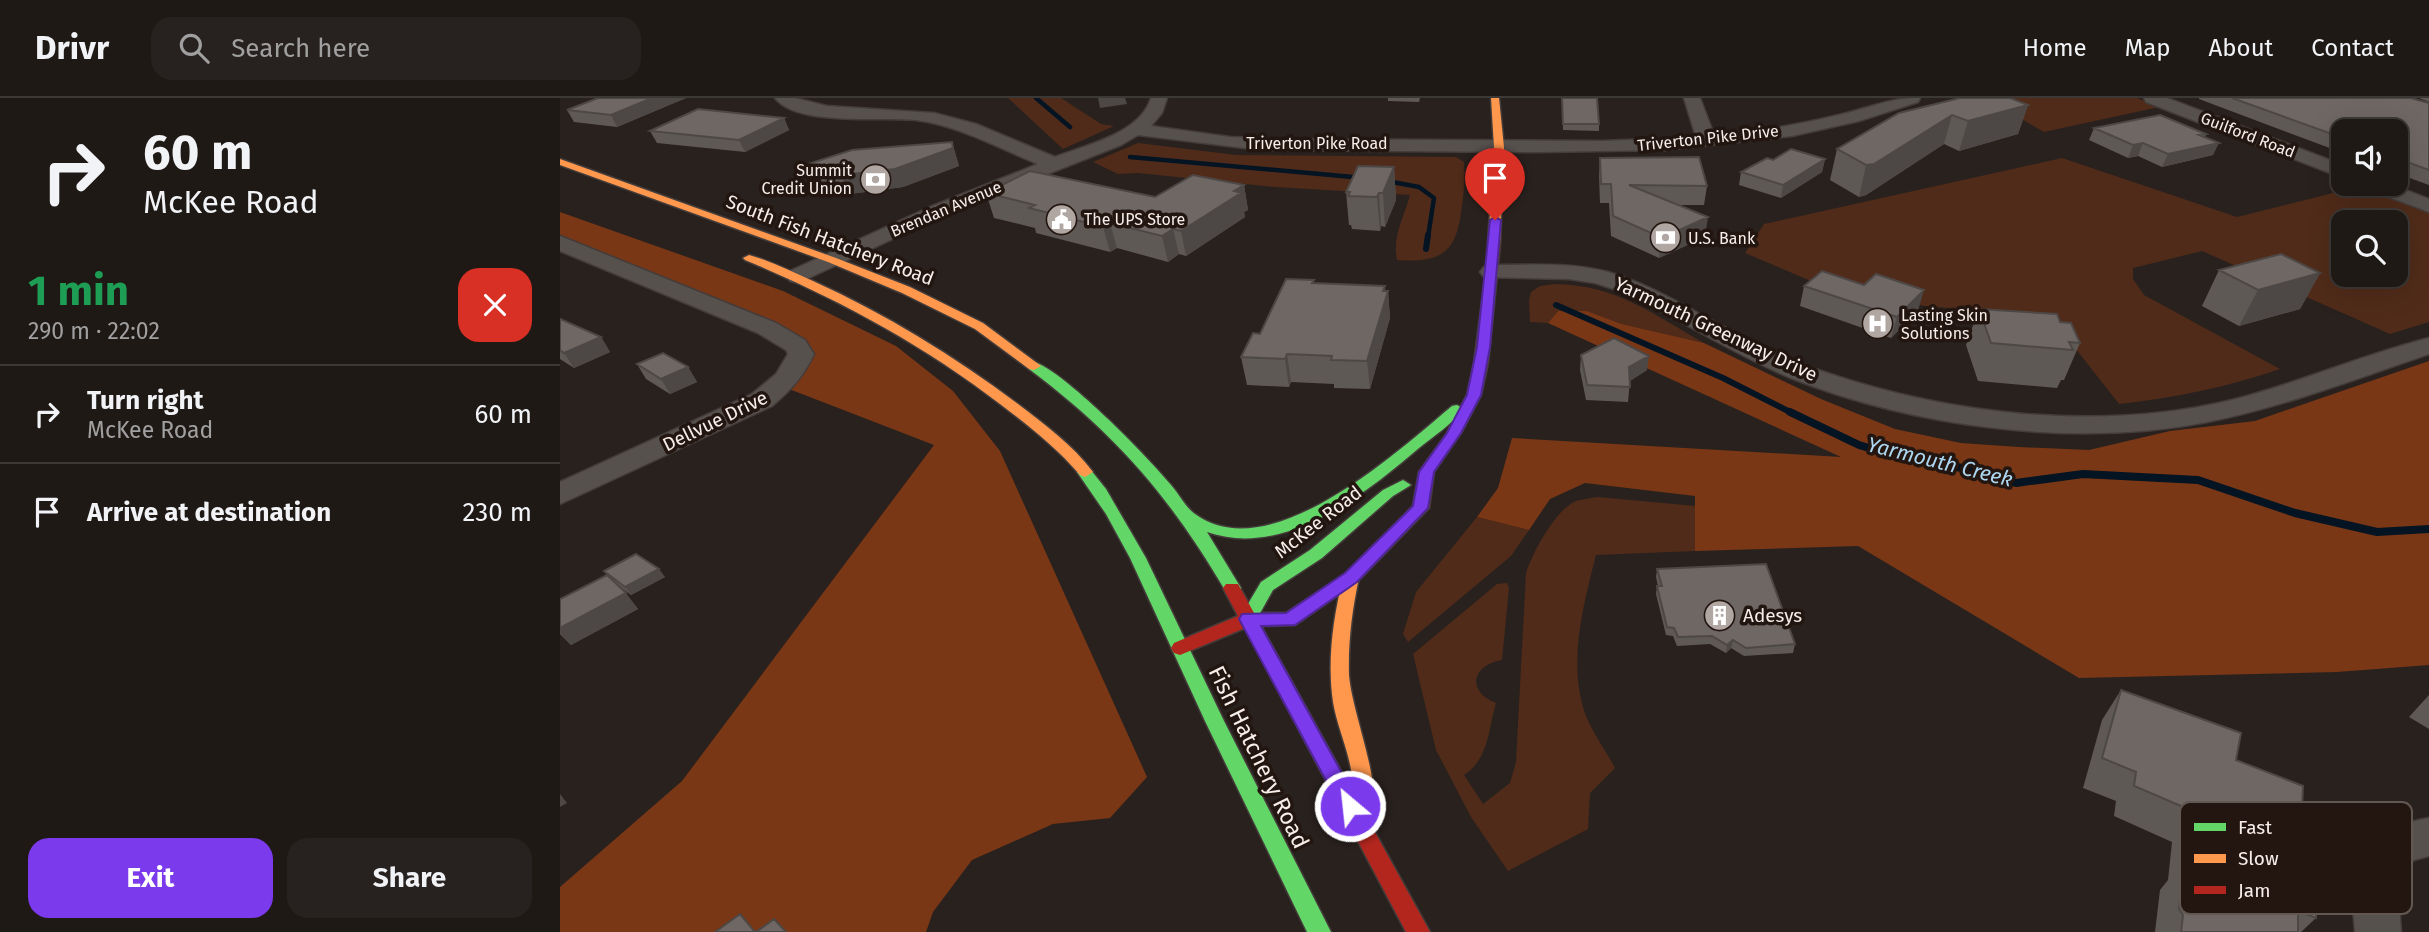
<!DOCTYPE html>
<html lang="en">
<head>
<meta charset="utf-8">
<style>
	body { margin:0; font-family:"Fira Sans",sans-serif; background:#27221f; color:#f1f3f6; height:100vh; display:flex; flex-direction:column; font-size:26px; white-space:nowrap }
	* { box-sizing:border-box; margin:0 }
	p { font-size:23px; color:#a1a0a1 }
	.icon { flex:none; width:38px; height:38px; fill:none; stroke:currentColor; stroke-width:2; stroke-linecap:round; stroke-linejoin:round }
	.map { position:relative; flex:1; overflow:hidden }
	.sheet { display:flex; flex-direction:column; background:#1f1916; width:560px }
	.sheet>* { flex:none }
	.banner { background:#1f1916; color:#f1f3f6; overflow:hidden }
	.buttons { position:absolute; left:1771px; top:21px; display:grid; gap:14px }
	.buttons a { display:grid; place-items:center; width:77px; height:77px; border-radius:14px; background:#1f1916; box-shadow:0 7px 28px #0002,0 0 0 2px #3c3835; font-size:35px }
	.pin { position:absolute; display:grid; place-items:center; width:60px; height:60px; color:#fff; margin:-72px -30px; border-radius:50% 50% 50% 0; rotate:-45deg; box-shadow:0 0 7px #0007 }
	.pin .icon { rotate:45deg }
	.me { position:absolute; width:77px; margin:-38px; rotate:332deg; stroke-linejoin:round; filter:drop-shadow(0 0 5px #0008) }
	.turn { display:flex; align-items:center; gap:24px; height:147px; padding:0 28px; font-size:32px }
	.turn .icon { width:91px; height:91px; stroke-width:2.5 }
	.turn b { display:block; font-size:49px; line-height:60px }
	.round { display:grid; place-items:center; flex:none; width:74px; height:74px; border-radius:21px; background:#27221f }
	.overview { display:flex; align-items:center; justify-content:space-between; height:119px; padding:0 28px }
	h1 { font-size:42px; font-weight:700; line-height:52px; color:#1e9e55 }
	.button { display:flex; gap:14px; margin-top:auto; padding:14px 28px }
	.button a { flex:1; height:80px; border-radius:21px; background:#7c3aed; color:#fff; font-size:28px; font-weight:700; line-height:80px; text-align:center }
	.button a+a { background:#27221f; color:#f1f3f6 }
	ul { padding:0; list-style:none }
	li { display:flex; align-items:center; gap:21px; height:98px; padding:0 28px; border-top:2px solid #3c3835 }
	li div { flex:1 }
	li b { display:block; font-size:26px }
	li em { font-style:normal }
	header { display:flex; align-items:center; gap:42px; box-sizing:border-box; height:98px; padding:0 35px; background:#1f1916; border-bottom:2px solid #3c3835 }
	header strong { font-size:33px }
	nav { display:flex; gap:38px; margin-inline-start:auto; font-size:24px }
	.search { width:490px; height:63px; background:#27221f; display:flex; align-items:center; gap:18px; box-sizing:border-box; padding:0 24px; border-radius:21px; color:#a1a0a1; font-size:26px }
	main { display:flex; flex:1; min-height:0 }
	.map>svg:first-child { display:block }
	.green { fill:#502b19; fill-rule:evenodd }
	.forest { fill:#793716 }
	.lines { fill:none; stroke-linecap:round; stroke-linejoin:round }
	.stream-far2 { stroke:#041422; stroke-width:4.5 }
	.stream-far1 { stroke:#041422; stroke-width:6 }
	.stream { stroke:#041422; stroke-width:8 }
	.street-casing { stroke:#433c3a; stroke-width:3 }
	.fast-casing { stroke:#433c3a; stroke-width:3 }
	.slow-casing { stroke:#433c3a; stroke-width:3 }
	.jam-casing { stroke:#433c3a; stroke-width:3 }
	.street { fill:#57514e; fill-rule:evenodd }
	.fast { fill:#63d668; fill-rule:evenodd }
	.slow { fill:#ff974d; fill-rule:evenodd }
	.jam { fill:#b3261e; fill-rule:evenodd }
	.wall { fill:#5f5956 }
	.shaded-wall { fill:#4d4846 }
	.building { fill:#6e6764; stroke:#4d4846; stroke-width:2 }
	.route { fill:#7c3aed; stroke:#51269a; stroke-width:2 }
	.labels { text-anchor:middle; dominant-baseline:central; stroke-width:7; stroke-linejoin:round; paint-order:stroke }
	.far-street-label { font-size:16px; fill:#f8eee9; stroke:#231610 }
	.far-poi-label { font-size:16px; fill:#f8eee9; stroke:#231610; text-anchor:start }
	.street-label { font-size:19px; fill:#f8eee9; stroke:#231610 }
	.poi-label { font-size:19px; fill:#f8eee9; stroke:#231610; text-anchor:start }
	.water-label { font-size:21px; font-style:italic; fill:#add6f1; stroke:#231610 }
	.near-street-label { font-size:23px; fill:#f8eee9; stroke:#231610 }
	.key { fill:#231610; stroke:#635751; stroke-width:2 }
	.key-label { font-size:19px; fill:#f8eee9 }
</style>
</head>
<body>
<header>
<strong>Drivr</strong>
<div class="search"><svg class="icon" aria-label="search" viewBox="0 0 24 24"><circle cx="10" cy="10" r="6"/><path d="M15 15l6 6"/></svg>Search here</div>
<nav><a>Home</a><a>Map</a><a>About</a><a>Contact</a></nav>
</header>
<main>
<section class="sheet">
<div class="banner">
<div class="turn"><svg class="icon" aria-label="right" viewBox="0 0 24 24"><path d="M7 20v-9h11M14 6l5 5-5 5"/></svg><div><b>60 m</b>McKee Road</div></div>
</div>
<div class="overview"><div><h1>1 min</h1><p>290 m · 22:02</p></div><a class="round" style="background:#d93025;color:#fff"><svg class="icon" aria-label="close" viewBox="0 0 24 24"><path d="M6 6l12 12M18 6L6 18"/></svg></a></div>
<ul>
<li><svg class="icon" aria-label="right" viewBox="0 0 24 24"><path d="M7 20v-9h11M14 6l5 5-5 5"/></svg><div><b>Turn right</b><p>McKee Road</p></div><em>60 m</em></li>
<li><svg class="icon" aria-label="arrive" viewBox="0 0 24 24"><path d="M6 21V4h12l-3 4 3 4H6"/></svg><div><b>Arrive at destination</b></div><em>230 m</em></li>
</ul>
<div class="button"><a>Exit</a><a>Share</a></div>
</section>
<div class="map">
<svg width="1869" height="834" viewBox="0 0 1869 834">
	<rect width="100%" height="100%" fill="#29211e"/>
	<path class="green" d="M448,0H501L541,26L554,28L503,51Z
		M1398,0H1577L1599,9L1484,34L1458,19Z
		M578,45L676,57L896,59L904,64C905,81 904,97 901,114C896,156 879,165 837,162C832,138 844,120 850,97L715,89L578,75L558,76L533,64Z
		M1502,60L1677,119L1801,88L1869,115V224L1830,236L1642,153L1573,170V181L1584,197L1720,271C1667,289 1615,300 1559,306L1490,218L1364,208L1303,191L1291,200L1185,155L1204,126ZM1783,124H1836V177H1783Z
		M995,186C1056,187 1093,216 1144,245L1062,226L1027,213H998L988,225L970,224L969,202L971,194L980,188Z
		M1038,399L1135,408V453L1036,457C1023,508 1007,567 1026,618C1033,635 1046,653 1055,670L1030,695L1028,731L948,773L911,719L876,652L853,556L937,486L947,485L949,490L942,562C912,567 906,593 936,605C928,632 929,661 904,677L923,706L950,685L956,664L966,475C973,454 995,412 1016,403C1023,401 1031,400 1038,399Z
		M917,419L969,432L951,458L848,544L843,536L856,494Z"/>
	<path class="forest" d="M0,114L223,193L336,248L393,293L440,353L587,679L550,720L493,726L412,762L373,814L366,834H0V789L122,683L374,347L229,291L247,269L252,252L243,241L216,225L0,138Z
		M998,213H1027L1062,226L1144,245L1261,301L1335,331L1401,345L1459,349L1529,352L1610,333L1695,323L1869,263V567L1777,574L1519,580L1298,448L1135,453V398L1025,385L990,401L969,432L917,419L938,390L952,340L1281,359L988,225Z"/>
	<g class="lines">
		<path class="stream-far2" d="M476,0L510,29
			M570,59L804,80
			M827,83L859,89L874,100L868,139"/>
		<path class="stream-far1" d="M866,151L868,137
			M996,207L1163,280L1234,316"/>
		<path class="stream" d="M1230,314L1299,347L1335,358L1402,370L1456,385L1523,376L1638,382L1735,415L1817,434L1869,431"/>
		<defs>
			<path id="street" d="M215,0H235L267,8L374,15L416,26L495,59C526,47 580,36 591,0H607L602,15L591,28L670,39L720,41L1043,43L1136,39L1124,0H1140L1154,37C1198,34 1243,26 1287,15C1315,8 1330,0 1360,0L1358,4L1299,23L1232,38L1106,52L979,54L701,52L578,37L561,47L384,117L238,185L230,183L226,178L230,173L370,109L478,66C438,50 400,28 356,22C321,18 238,29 215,0Z
				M1584,0H1607L1783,67V80L1586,4Z
				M1802,86H1830L1869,101V114L1805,90Z
				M0,138L216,225L245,242L254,256C244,278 230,293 212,308L0,406V384L192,296L216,276L228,256L226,252L198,235L0,153Z
				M932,167C971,167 1010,164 1048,174C1086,185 1119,205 1153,223C1189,242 1226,261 1264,274C1391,317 1540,334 1672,302C1739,285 1802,257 1869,240V256C1796,281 1723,309 1647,324C1516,350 1354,329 1231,280C1170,255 1117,218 1057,192L1035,185L1009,181L924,179L920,174L924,169Z
				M1869,720V758L1854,762L1837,776L1841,834H1795C1794,816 1789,784 1794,768C1803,737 1841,725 1869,720Z"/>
			<path id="fast" d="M474,264C494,270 533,307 549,322C571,343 592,365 611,387C619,396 626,410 635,416C710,471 837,354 892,308L897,307L904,311C892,326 874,338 859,350C804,397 724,461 647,434L681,490L678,494H666C611,400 556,336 469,271V265Z
				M525,369L530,371L546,391L586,460L664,623L771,834H747L645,623L570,460L546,416L517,374Z
				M843,382L851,387L833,398L762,460L713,492L694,526H682L679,521L701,484L750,452L823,392Z"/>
			<path id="slow" d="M931,0H939L944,49L940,146L934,149L928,146L934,49Z
				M0,61L276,160L350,189L423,225L481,268L474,272L469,271L415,231L342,195L268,164L0,67Z
				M189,157C211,163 232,174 253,183C326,216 394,258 458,306C484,326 513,347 533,374L525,379L520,377C497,350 469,328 440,306C362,246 276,200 185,162L183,160Z
				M791,474L797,476L799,480C792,512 788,545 789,577C792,617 826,693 810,727L803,729L796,727C789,712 794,694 792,678C789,653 777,629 773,604C767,563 773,520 783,480L785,476Z"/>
			<path id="jam" d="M930,144L940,146L928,265L921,297L901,335L874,374L869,410L797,484L735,527L701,528L870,834H846L685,530L620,557L614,555L611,550L614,545L678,518L663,490L666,486H678L694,515H726L785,476L853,408L859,374L887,335L907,297L914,265Z"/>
		</defs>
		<use href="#street" class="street-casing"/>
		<use href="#fast" class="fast-casing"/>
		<use href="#slow" class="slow-casing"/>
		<use href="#jam" class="jam-casing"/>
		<use href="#street" class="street"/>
		<use href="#fast" class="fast"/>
		<use href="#slow" class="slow"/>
		<use href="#jam" class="jam"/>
	</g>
	<path class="wall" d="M38,0H126L57,29L14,24L7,12Z
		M828,0H860L859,4L828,3Z
		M1002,0L1039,26V33L1003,32Z
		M1639,0H1851L1869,5V87L1836,75V33H1783V55L1639,1Z
		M1859,0H1869V4Z
		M1468,7L1458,36L1399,53L1384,46L1306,97L1299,99L1270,82L1277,51L1339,15Z
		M224,20L229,32L185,54L97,45L90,33Z
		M1534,30L1646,36L1645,39L1653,57L1602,69L1578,58L1568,60L1529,42Z
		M392,44L399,68L343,89L290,96L259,84L251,65Z
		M1040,60L1147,88L1144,107H1117L1145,139L1099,160L1051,138L1049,105H1040L1039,78Z
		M1265,61L1262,74L1221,100L1179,87L1181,74L1213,62Z
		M834,69L836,102L825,129L821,128L820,133L792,131L791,127H789L786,94Z
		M684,87L688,112L684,114L685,119L626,158L619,156L608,164L557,150L550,154L476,135L475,130L434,120L426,95L595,99Z
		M1659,172L1760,175L1740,211L1679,228L1642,208Z
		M754,182V185L828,193L830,220L810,291L774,290V286L731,284L729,289L687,287L681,259L700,236Z
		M1244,188L1358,213L1331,240L1240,208Z
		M1419,211L1500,224L1520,245L1504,282H1501L1497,290L1418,283L1406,247Z
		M0,221L41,239L50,254L14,270L0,261Z
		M1021,257L1087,272L1070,283L1068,304L1026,302L1020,272Z
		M77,266L128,269L137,284L110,296L86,281Z
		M1097,471L1235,546L1233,555L1184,558L1171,550L1166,555L1150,546L1117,548L1113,538L1106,537L1096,496L1097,488H1098L1096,479Z
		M44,473L105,479L71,497L57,486L78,511L11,547L0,536V501L47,477Z
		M1561,592L1676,662L1740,759L1756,820L1741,834H1595L1600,792L1608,782L1612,744L1554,718L1556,703L1523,690L1542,622Z
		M1869,597V631L1849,619Z"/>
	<path class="shaded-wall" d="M92,0H126L57,29L51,17Z
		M538,0H565L567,6L540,10Z
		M1468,7L1458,36L1399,53L1408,23Z
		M1392,17L1384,46L1306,97L1299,99L1306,67Z
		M224,20L229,32L185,54L179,42Z
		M392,44L399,68L343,89L290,96L282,77Z
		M1583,45L1578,58L1568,60L1573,47Z
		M1659,45L1653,57L1602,69L1608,56Z
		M1265,61L1262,74L1221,100L1223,87Z
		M834,69L836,102L825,129L823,95Z
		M684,87L688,112L684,114L685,119L626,158L621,133L674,93Z
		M819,95L821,128L820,133L817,99Z
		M1148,119L1145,139L1099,160L1102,140Z
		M550,125L557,150L550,154L543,129Z
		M613,131L619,156L608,164L602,138Z
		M1760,175L1740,211L1679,228L1698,192Z
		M825,188L826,201L828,193L830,220L810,291L807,263Z
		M1364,192L1358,213L1331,240L1337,219Z
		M41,239L50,254L14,270L4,255Z
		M727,256L731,284L729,289L725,261Z
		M1089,258L1087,272L1068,284L1069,269Z
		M128,269L137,284L110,296L101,281Z
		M99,471L105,479L71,497L65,489Z
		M66,495L78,511L11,547L0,535V530Z
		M1173,542L1171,550L1166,555L1167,547Z
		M0,696L7,705L0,709Z"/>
	<path class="building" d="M38,0H92L51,17L7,12Z
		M1002,0H1037L1039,26H1003Z
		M1400,0H1450L1468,7L1408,23L1392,17L1314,66L1306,67L1277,51L1339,15Z
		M1672,0H1851L1869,5V72L1836,60V33H1783V40Z
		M138,11L224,20L179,42L90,33Z
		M1600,17L1646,36L1639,37L1659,45L1608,56L1583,45L1573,47L1534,30Z
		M392,44L393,50L335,71L282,77L251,65L292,52Z
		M1231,51L1265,61L1223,87L1181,74L1207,60L1213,62Z
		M1139,59L1147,88L1069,87L1148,119L1102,140L1053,118L1051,86H1041L1040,60Z
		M798,68L834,69L823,95H819L817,99L788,98L790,94H786Z
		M470,73L595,99L633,77L684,87L674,93L681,95L621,133L613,131L602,138L550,125L543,129L469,110L475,107L426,95Z
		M1721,156L1760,175L1698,192L1659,172Z
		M1262,173L1304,187L1316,176L1364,192L1337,219L1244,188Z
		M726,181L754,182L752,185L825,188L823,193H828L807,263L771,262L772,258L727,256L725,261L681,259L693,235L700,236Z
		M1419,211L1497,216L1500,224L1511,225L1520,245L1509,244L1513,252L1431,245Z
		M0,221L41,239L4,255L0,252Z
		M1054,240L1089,258L1069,269L1070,289L1027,287L1021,257Z
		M103,255L128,269L101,281L77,266Z
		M76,456L99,471L65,489L44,473Z
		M1206,466L1235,546L1186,550L1173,542L1167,547L1152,538L1118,539L1114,530L1107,529L1097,488H1102L1097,471Z
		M47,477L66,495L0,530V501Z
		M1561,592L1681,635L1676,662L1743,688L1740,759L1756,765V820L1738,813V834H1621L1623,817L1619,811L1623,763L1631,760L1635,714L1574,688L1576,674L1542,660Z
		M180,816L195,834H155Z
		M214,821L226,834H196Z"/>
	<path class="route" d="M935,119L941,122L930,249L921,297L901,335L874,374L868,410L797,484L735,527L701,528L800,708L797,714L790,717L783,714L679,521L682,516L726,515L785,475L853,408L859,374L887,335L907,297L917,249L930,122Z"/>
	<defs>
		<symbol id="bank-disc" viewBox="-11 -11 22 22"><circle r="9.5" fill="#b0a6a2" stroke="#231610"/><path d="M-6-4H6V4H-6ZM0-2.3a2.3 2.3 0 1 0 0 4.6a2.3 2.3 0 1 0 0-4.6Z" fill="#fff"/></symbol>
		<symbol id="civic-disc" viewBox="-11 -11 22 22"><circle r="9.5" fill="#b0a6a2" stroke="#231610"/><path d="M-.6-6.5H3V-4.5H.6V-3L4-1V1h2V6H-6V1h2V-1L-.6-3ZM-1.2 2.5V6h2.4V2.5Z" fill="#fff"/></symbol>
		<symbol id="hospital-disc" viewBox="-11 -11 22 22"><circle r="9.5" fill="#b0a6a2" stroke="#231610"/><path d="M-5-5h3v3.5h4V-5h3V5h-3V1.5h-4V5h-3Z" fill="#fff"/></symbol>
		<symbol id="building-disc" viewBox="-11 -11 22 22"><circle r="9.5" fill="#b0a6a2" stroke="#231610"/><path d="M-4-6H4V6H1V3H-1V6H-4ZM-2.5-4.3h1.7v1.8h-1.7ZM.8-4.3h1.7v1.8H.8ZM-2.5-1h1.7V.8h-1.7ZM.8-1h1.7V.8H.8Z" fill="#fff"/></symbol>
	</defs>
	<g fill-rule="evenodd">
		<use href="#bank-disc" x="298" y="64" width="35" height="35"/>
		<use href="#civic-disc" x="484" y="104" width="35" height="35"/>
		<use href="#bank-disc" x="1088" y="122" width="35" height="35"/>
		<use href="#hospital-disc" x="1300" y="208" width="35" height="35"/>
		<use href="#building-disc" x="1142" y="500" width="35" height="35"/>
	</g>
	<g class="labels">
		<g class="far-street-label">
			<text transform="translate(1688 37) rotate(21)">Guilford Road</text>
			<text transform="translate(1148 40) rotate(-6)">Triverton Pike Drive</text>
			<text x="757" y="45">Triverton Pike Road</text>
			<text transform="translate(386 111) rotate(-23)">Brendan Avenue</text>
		</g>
		<g class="far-poi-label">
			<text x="292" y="72" text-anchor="end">Summit<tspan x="292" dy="18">Credit Union</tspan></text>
			<text x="524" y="121">The UPS Store</text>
			<text x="1128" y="140">U.S. Bank</text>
			<text x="1341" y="217">Lasting Skin<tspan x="1341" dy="18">Solutions</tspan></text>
		</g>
		<g class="street-label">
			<text transform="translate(270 142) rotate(21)">South Fish Hatchery Road</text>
			<text transform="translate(1156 231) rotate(25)">Yarmouth Greenway Drive</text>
			<text transform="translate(155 323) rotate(-26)">Dellvue Drive</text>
			<text transform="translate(758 424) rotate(-38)">McKee Road</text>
		</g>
		<g class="poi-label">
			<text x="1183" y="517">Adesys</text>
		</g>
		<g class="water-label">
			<text transform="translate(1380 364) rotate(14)">Yarmouth Creek</text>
		</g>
		<g class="near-street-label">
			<text transform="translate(699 659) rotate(64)">Fish Hatchery Road</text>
		</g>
	</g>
	<rect x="1620" y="704" width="232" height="112" rx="10" class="key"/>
	<rect x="1634" y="725" width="32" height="8" fill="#63d668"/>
	<rect x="1634" y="756" width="32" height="9" fill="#ff974d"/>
	<rect x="1634" y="788" width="32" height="8" fill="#b3261e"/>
	<g class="key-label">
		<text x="1678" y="736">Fast</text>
		<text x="1678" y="767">Slow</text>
		<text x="1678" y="799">Jam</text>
	</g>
</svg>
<div class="buttons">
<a><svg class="icon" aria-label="sound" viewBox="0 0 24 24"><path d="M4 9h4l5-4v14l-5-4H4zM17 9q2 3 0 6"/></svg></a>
<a><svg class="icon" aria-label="search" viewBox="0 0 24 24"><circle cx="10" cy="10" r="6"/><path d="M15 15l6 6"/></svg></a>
</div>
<div class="pin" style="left:935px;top:122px;background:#d93025"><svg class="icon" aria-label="arrive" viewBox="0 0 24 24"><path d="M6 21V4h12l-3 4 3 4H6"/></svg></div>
<svg class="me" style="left:790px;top:708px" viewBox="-20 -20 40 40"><circle r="17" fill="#7c3aed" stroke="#fff" stroke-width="3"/><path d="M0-11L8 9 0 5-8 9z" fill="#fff"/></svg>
</div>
</main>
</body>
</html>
